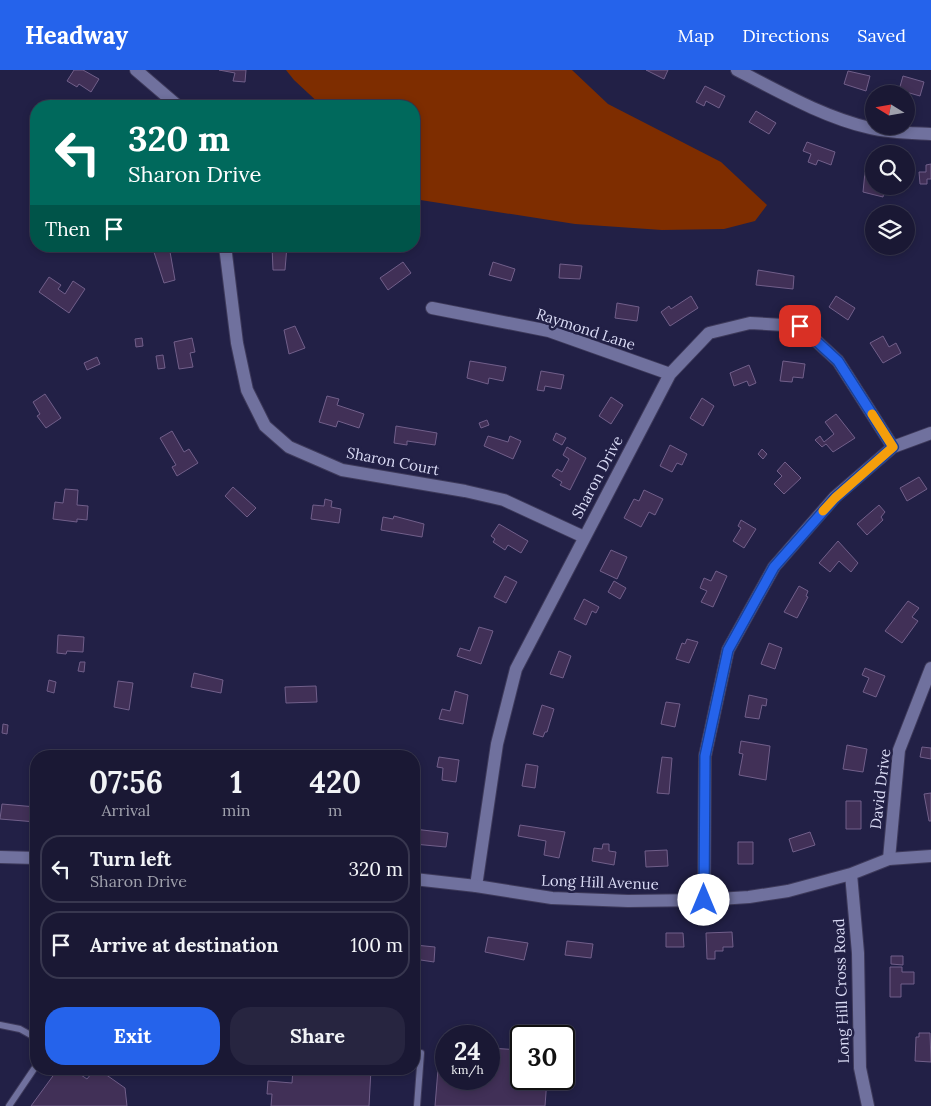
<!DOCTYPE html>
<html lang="en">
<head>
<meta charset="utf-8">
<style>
	body { margin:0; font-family:Lora,serif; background:#272540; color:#f1f3f6; height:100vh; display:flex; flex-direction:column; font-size:19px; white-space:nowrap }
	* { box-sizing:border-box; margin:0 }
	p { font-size:16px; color:#9fa0ac }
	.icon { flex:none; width:28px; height:28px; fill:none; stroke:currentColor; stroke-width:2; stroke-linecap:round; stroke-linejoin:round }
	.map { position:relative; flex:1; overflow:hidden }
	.drawer { position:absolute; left:30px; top:680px; width:390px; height:325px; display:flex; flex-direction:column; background:#1a1834; border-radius:20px; box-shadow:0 2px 8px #0003,0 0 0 1px #38374f }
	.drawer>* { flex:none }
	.top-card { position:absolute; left:30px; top:30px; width:390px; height:152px; border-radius:20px; box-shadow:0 2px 8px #0003,0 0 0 1px #38374f; background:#00695c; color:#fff; overflow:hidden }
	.needle { width:32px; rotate:281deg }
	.buttons { position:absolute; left:865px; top:15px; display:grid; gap:10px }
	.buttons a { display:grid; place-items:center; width:50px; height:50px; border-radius:50%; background:#1a1834; box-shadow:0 2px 8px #0003,0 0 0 1px #38374f; font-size:25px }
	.speed { position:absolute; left:435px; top:955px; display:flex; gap:10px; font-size:25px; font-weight:700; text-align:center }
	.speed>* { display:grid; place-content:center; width:65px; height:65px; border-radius:50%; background:#1a1834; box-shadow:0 2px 8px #0003,0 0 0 1px #38374f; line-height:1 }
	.speed small { font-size:12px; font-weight:400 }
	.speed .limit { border:2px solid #111; border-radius:8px; background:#fff; color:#111 }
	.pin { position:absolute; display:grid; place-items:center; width:42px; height:42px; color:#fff; margin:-21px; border-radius:10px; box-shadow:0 2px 8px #0006 }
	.me { position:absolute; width:55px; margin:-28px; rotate:0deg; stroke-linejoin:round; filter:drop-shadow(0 0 4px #0008) }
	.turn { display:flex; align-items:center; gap:18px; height:105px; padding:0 15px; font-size:22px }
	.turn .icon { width:65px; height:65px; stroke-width:2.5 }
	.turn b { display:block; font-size:35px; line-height:42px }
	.then { display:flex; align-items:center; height:48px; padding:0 15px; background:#0003; gap:10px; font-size:19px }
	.eta { display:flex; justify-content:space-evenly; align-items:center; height:85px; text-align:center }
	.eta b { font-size:30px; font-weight:800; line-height:35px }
	.cta { display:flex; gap:10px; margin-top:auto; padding:10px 15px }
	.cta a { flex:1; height:58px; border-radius:20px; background:#2563eb; color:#fff; font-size:20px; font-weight:800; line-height:58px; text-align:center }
	.cta a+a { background:#272540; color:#f1f3f6 }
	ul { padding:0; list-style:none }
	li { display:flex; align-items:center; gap:15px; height:68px; margin:0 10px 8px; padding:0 5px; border:2px solid #38374f; border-radius:20px }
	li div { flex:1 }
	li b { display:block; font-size:19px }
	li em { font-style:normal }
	header { display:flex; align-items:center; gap:30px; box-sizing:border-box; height:70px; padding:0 25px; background:#2563eb; color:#fff }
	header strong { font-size:24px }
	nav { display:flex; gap:28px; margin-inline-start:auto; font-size:18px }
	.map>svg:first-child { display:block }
	.green { fill:#7e2d00 }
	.building { fill:#413057; stroke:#715f8a }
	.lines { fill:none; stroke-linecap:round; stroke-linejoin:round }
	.service-casing { stroke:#3e3a5b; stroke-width:8 }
	.minor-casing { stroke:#3e3a5b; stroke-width:14 }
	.tertiary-casing { stroke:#3e3a5b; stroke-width:14 }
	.service { stroke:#70719e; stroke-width:6 }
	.minor { stroke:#70719e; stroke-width:12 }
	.tertiary { stroke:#70719e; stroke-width:12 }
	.route-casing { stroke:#184099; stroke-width:12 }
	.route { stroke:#2563eb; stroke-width:9 }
	.slow { stroke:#f59e0b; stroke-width:9 }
	.labels { text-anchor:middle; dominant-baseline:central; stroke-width:5; stroke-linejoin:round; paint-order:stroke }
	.street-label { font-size:15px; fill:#dadbf5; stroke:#222046 }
</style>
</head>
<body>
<header>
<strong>Headway</strong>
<nav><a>Map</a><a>Directions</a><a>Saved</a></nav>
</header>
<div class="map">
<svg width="931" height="1036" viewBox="0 0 931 1036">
	<rect width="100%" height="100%" fill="#222046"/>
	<path class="green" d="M286,0H572L608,34L721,92L767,135L755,151L724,159L662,160L575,154L414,129V36H322L294,10Z"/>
	<path class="building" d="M74,0H83L99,9L91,22L79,14L77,17L67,11Z
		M219,0H246L245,12L233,11L235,3Z
		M646,0H668L664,9Z
		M848,1L870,6L866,21L844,14Z
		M903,6L924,12L920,26L899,20Z
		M705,16L725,26L719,38L706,31L704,36L696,32Z
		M756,41L776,53L769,64L749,52Z
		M807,72L835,82L831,95L818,90L816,95L808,92L811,84L803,81Z
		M931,94V109H927V114H920L919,102H926V95Z
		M865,102L874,104V116H885L883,127L863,122Z
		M152,176H169L175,210L164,213Z
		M272,176H287L285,200H273Z
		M403,192L411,203L388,220L380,208Z
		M493,192L515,199L511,211L489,205Z
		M560,194L582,196L580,209L559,208Z
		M758,200L794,206L793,219L756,215Z
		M49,207L61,215L58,219L65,224L73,211L85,219L69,243L39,222Z
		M691,226L698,238L670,256L661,242L669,236L671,239Z
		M836,226L855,238L848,250L829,237Z
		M617,233L639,237L637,251L615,248Z
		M295,256L305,278L289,284L284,260Z
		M883,266L889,277L896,273L901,283L883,293L870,273Z
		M142,268L143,276L136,277L135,269Z
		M192,268L195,282L190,283L193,297L179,299L174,272Z
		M163,285L165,298L158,299L156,286Z
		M97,287L100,294L87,300L84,293Z
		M470,291L506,297L503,311L489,308L488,314L467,308Z
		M783,291L805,294L803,308L793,307L792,312L780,311Z
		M749,295L756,313L749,316L747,311L734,316L730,303Z
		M541,301L564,305L561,319L545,316L544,321L537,320Z
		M45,324L61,348L46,358L37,346L40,344L33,332Z
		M327,326L339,329L337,335L364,344L359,358L338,351L336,357L319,352Z
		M611,327L623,335L611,354L599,346Z
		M702,328L714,336L703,356L690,348Z
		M836,344L855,368L833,382L826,374L822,377L815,370L820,366L824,372L834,364L825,352Z
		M487,350L489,355L481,358L479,353Z
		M396,356L437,363L435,375L407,371V375L394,373Z
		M172,361L184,382L189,379L198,393L177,406L172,397L176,395L160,368Z
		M556,363L566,368L562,375L553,370Z
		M488,366L508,372L510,366L521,371L513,389L484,376Z
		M670,375L687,384L682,395L677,393L672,402L660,396Z
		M567,377L586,388L570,420L560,415L562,412L552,406L557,399L562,402L569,389L563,385Z
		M762,379L767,384L763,389L758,384Z
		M785,392L801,408L784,424L774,414L782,406L777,401Z
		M919,407L927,419L907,431L900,418Z
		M233,417L256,438L247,447L225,426Z
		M65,419L78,420L77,435L88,436L87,450L77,449V452L53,449L55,432L63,433Z
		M644,420L663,429L655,445L649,442L641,457L624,448L634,429L639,431Z
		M325,429L332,431L331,437L341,439L339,453L311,449L313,435L324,436Z
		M879,435L885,442L881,447L883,450L867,465L857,454Z
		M394,446L424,454L422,467L381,460L383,447L393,449Z
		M741,450L756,459L744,478L733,471L741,458L738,456Z
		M499,454L528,471L521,483L508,475L505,480L493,472L495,469L491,466Z
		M838,471L858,493L851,502L839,491L830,502L819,493Z
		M611,480L627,487L617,509L600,501Z
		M716,501L727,506L713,537L701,532L707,521L700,518L704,508L711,511Z
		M505,506L517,512L506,533L494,527Z
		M614,511L626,518L620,529L608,522Z
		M799,516L808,521L806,526L808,527L797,548L784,542Z
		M584,529L599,537L596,543L592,541L586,555L574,549Z
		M908,531L919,538L912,547L918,551L902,573L885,561Z
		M479,557L493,561L481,594L457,586L460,578L470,581Z
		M58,565L84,567L83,582L67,581L66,584L57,583Z
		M687,569L698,572L689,593L676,589L682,573L685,574Z
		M769,573L782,578L775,599L761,594Z
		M559,581L571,586L563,608L550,604Z
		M80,592H85L84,602L78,601Z
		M865,598L885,606L876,627L863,622L869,608L862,605Z
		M194,603L223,610L221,623L191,617Z
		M49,610L56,612L54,623L47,621Z
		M118,611L133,613L129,640L114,637Z
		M316,616L317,632L286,633L285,617Z
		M455,621L468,625L463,654L439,649L442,639L450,641Z
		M749,625L767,629L766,636L762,635L759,649L745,647Z
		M666,632L680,634L675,657L661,654Z
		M542,635L554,639L547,662H545L543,667L533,664Z
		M3,654L8,655L7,664L2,663Z
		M741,671L770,676L766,710L739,705L743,684L739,683Z
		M847,675L867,679L863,702L843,699Z
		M922,677L931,678V689L920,687Z
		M439,687L459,690L456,712L442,710L443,698L437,697Z
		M662,687L672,688L669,724L657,723Z
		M526,694L538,696L535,718L522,716Z
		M931,723V751H929L924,724Z
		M846,731H861V759H846Z
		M2,734L36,737V752L0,749Z
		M520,755L565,762L559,788L544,785L546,771L518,766Z
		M414,759L448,763L446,777L414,774Z
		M810,762L815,775L793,782L789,769Z
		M738,772H753V794H738Z
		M603,774H609V781L616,782L614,795L592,791L594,778L602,779Z
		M667,780L668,796L646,797L645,781Z
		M732,862L733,877H723V881H715V889H707L706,863Z
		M666,863H683L684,877H666Z
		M488,867L528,873L524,890L485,882Z
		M567,871L593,874L591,888L565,885Z
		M415,875L435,877L434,892L414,889Z
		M891,886H903V895L891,894Z
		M890,897H902V902H914V914H901V927H890Z
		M919,963H930L931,992L915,991L916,967H919Z
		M440,975H446V1009H489V978L521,980V1009H547L545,1036H435Z
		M58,999H72L87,1009L95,999H98L125,1018L127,1036H31Z
		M293,999H371L369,1036H271L272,1024H267L268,1011L292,1013Z"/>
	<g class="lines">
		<defs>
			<path id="service" d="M0,955L20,959L36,968
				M414,983H421L417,1036
				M9,1036L36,996"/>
			<path id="minor" d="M136,0L178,36
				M737,0C780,22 823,47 870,58C890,63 911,63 931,64
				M225,176L237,273L247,320L265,356L289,377L342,400L465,421L504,430L584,467
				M432,238L549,261L670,304
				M889,789L899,680L931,598
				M476,816L497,674L516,599L670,304L709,263L750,253L800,256L838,291L893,377
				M704,830L705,686L728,580L774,497L835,427L893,377L931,363"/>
			<path id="tertiary" d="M0,787L36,788
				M851,804L858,883L860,998L868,1036
				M414,809L476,816L552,828L628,831L704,830L749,827L788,821L851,804L889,789L931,786"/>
		</defs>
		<use href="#service" class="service-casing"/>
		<use href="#minor" class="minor-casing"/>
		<use href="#tertiary" class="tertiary-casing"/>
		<use href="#service" class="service"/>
		<use href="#minor" class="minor"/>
		<use href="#tertiary" class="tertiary"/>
	</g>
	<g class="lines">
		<defs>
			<path id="route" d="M704,830L705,686L728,580L774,497L835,428L893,377L838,291L800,256"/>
		</defs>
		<use href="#route" class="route-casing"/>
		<use href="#route" class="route"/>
		<path class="slow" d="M823,441L835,428L893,377L872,344"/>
	</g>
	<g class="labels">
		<g class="street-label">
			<text transform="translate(586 259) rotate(18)">Raymond Lane</text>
			<text transform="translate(393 391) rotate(11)">Sharon Court</text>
			<text transform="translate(597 407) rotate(-62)">Sharon Drive</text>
			<text transform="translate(880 719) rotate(-83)">David Drive</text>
			<text transform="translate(600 812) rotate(2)">Long Hill Avenue</text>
			<text transform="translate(841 921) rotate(-92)">Long Hill Cross Road</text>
		</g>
	</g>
</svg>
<div class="buttons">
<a><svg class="needle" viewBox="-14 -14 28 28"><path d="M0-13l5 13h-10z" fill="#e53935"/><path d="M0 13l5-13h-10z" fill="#9fa0ac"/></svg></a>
<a><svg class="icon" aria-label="search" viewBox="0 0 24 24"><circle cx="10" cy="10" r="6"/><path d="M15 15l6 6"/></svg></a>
<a><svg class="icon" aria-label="layers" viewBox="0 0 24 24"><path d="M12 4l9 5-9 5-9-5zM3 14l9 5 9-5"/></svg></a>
</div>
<div class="speed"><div>24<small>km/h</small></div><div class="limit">30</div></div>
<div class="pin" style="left:800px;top:256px;background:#d93025"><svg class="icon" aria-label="arrive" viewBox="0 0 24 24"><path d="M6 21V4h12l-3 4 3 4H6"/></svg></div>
<svg class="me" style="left:704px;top:830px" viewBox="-20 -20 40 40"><circle r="19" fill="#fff"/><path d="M0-13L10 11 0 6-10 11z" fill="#2563eb"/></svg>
<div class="top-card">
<div class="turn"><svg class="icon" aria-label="left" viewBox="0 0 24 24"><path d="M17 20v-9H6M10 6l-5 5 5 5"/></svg><div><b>320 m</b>Sharon Drive</div></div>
<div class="then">Then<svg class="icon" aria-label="arrive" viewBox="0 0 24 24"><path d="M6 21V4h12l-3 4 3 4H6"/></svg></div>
</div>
<section class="drawer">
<div class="eta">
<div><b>07:56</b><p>Arrival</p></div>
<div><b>1</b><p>min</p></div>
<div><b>420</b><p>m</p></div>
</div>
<ul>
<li><svg class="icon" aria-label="left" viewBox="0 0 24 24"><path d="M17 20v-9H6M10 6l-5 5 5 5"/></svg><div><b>Turn left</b><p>Sharon Drive</p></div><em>320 m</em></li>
<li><svg class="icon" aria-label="arrive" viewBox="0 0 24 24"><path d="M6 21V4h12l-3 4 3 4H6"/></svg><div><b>Arrive at destination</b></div><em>100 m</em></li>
</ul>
<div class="cta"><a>Exit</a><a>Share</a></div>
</section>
</div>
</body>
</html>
